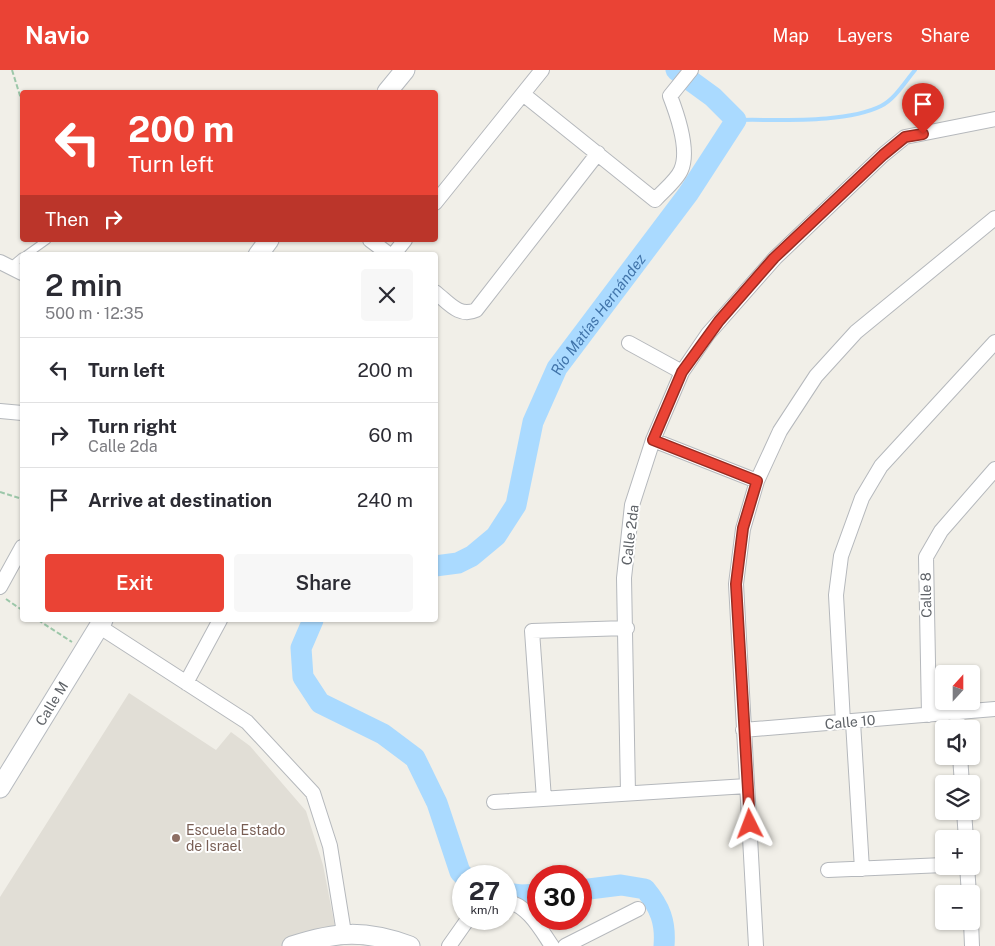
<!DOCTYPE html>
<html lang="en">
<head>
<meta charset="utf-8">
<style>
	body { margin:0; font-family:"Public Sans",sans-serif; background:#f7f7f7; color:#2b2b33; height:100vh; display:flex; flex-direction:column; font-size:19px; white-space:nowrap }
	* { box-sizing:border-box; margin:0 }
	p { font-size:16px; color:#7c7c81 }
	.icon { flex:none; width:28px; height:28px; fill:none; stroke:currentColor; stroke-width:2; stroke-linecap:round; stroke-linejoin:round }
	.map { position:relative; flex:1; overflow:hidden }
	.sheet { position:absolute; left:20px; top:182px; width:418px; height:370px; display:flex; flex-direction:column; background:#fff; border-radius:5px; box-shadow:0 1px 4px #0004 }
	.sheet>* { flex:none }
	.banner { position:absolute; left:20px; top:20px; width:418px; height:152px; border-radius:5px; box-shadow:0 1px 4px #0004; background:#ea4335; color:#fff; overflow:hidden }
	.needle { width:32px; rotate:21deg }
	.tools { position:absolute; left:935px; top:595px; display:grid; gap:10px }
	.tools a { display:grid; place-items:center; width:45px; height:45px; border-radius:5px; background:#fff; box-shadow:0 1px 4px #0004; font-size:25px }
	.speed { position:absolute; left:452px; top:795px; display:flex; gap:10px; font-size:25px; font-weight:700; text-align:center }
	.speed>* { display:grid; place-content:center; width:65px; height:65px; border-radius:50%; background:#fff; box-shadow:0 1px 4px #0004; line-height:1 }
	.speed small { font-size:12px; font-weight:400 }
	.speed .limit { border:8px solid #d22; background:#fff; color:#111 }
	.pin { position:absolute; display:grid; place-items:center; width:42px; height:42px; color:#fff; margin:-51px -21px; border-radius:50% 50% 50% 0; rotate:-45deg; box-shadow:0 0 5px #0007 }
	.pin .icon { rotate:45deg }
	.me { position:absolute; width:55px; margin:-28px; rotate:357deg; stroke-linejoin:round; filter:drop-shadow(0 0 4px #0008) }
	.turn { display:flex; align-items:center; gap:18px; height:105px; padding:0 25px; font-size:22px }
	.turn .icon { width:65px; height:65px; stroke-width:2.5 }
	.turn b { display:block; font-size:35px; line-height:42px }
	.then { display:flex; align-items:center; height:48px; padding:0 25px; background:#0003; gap:10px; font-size:19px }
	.round { display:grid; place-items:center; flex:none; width:52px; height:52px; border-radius:5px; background:#f7f7f7 }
	.overview { display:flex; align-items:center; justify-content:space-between; height:85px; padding:0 25px }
	h1 { font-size:30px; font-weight:600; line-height:38px }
	.primary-button { display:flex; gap:10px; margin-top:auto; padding:10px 25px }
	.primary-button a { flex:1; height:58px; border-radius:5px; background:#ea4335; color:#fff; font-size:20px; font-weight:600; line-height:58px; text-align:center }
	.primary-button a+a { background:#f7f7f7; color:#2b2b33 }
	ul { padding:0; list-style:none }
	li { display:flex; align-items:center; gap:15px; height:65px; padding:0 25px; border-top:1px solid #e1e1e2 }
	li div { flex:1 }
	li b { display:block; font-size:19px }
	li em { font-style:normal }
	header { display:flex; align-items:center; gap:30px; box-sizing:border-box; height:70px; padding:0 25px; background:#ea4335; color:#fff }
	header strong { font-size:24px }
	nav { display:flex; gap:28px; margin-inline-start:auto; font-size:18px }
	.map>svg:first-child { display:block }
	.education { fill:#e1ded6 }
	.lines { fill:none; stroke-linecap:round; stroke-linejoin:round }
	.stream { stroke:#aadaff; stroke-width:4 }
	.river { stroke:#aadaff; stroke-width:21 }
	.lane-casing { stroke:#b5b8bc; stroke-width:9 }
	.street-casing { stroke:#b5b8bc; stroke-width:16 }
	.secondary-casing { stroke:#b6babf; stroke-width:21 }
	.path { stroke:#9cc7a9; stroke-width:2; stroke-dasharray:5 2.5; stroke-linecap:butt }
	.lane { stroke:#fff; stroke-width:7 }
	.street { stroke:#fff; stroke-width:14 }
	.secondary { stroke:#fff; stroke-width:19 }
	.route-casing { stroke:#982c22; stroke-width:12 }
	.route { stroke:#ea4335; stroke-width:9 }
	.education-dot { fill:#8d6e63; stroke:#fff; stroke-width:2 }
	.labels { text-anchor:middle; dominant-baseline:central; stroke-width:4; stroke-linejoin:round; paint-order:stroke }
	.street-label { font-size:14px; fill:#5f6368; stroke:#fff }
	.education-label { font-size:14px; fill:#785e54; stroke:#fff; text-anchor:start }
	.water-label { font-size:15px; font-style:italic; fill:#4174aa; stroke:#fff }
</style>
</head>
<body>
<header>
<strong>Navio</strong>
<nav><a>Map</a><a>Layers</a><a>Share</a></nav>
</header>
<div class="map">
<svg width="995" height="876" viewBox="0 0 995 876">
	<rect width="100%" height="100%" fill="#f1efe8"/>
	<path class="education" d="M129,623L216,680L231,662L250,676L306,741L323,795L335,857L282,876H0V827Z"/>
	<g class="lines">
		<path class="stream" d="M736,50C776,49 845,54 881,36C895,29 905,12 915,0"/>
		<g class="river">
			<path id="s1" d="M435,496L458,493L472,486L496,466L516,435L533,352L557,298L688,124L736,50L713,27L676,0"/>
			<path d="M313,550L301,578L303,607L320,633L383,664L415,688L437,733L460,802L464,806"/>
			<path d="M581,820L621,815L645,819C660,837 666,852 664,876"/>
			<path d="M506,823L521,825L539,824"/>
		</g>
		<defs>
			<path id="lane" d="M26,185L47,170
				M10,197L22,187"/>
			<path id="street" d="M523,24L655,130C663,121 677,110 681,100C690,80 677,44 670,26L691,0
				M435,133L542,0
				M370,170L390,185
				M393,185L405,170
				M0,192L22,203
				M435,222C448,232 459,248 476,240L598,83
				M629,273L682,302
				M0,341L22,343
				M653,370L757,411
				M0,517L22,477
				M100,557L247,652L313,723L330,776L344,863
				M186,613L220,550
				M957,643L958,659
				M929,645L926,487L941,461L995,399
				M843,652L836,525L841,486L862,428L881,396L995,272
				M853,652L862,799
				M743,660L995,639
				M960,686L962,714
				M628,723L624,508L632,435L653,370L682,302L708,264L775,188L883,85L905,67L995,49
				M544,729L532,561L627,558
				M494,732L747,716
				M964,741L966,769
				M967,796L969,824
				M828,800L944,795
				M506,831C528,835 541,860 552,876
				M971,851L972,876
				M449,876L468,849
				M565,876L638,839
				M756,876L736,514L743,459L757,411L780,361L816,306L856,262L995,148"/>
			<g id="secondary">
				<path d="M387,22L405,0"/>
				<path d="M258,185L269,170"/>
				<path id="s2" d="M0,718L103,550"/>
				<path d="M292,876C337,861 366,860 410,876"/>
			</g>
		</defs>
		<use href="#lane" class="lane-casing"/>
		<use href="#street" class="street-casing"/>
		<use href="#secondary" class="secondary-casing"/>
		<path class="path" d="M12,0L22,32
			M0,422L22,429
			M6,529L22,540
			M38,550L72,572"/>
		<use href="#lane" class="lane"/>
		<use href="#street" class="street"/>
		<use href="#secondary" class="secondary"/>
	</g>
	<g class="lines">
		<defs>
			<path id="route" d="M750,754L736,514L743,458L757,411L653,370L682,302L719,251L774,188L883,85L905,67L923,64"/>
		</defs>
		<use href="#route" class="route-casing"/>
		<use href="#route" class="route"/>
	</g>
	<circle class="education-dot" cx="176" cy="768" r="5"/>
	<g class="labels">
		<g class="street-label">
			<text transform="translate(630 465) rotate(-83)">Calle 2da</text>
			<text transform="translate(926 525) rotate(-91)">Calle 8</text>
			<text stroke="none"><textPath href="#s2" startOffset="99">Calle M</textPath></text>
			<text transform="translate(850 652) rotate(-5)">Calle 10</text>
		</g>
		<g class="education-label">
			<text x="186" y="760">Escuela Estado<tspan x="186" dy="16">de Israel</tspan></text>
		</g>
		<g class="water-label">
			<text stroke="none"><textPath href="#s1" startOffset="318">Río Matías Hernández</textPath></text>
		</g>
	</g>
</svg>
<div class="tools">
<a><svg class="needle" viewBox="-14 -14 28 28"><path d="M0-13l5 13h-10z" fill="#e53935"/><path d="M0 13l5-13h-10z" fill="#7c7c81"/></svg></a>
<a><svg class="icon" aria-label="sound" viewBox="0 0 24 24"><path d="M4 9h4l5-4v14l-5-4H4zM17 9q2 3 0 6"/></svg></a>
<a><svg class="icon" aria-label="layers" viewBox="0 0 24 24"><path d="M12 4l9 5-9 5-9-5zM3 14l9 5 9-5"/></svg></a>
<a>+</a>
<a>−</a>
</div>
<div class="speed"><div>27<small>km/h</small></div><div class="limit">30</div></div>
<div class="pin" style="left:923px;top:64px;background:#d93025"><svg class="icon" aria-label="arrive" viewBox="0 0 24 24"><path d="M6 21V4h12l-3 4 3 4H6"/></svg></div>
<svg class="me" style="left:750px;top:754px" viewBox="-20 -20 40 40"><path d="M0-17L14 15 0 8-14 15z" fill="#ea4335" stroke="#fff" stroke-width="4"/></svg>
<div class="banner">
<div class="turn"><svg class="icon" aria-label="left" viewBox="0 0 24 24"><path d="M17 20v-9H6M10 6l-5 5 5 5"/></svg><div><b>200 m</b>Turn left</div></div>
<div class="then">Then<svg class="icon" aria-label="right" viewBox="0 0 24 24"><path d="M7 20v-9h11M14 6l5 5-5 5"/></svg></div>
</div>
<section class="sheet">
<div class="overview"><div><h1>2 min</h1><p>500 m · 12:35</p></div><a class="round"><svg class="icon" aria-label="close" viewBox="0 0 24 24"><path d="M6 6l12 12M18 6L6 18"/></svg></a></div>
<ul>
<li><svg class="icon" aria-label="left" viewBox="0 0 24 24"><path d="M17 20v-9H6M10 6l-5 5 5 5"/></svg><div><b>Turn left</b></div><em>200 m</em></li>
<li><svg class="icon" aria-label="right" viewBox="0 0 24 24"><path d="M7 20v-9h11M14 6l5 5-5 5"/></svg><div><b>Turn right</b><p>Calle 2da</p></div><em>60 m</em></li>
<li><svg class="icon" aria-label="arrive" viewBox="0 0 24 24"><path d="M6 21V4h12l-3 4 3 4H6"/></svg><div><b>Arrive at destination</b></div><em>240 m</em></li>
</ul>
<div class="primary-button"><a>Exit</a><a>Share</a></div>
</section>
</div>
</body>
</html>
